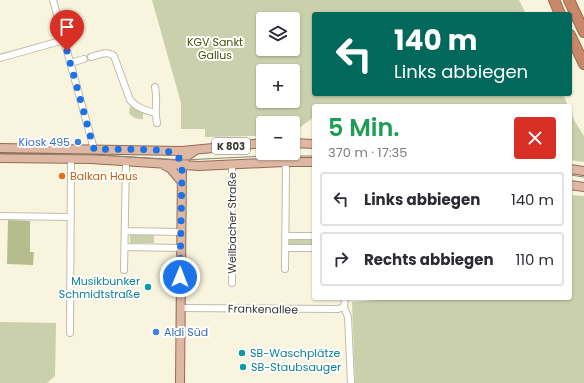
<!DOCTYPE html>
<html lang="de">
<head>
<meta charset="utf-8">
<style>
	body { margin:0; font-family:Poppins,sans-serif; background:#f7f7f7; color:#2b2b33; height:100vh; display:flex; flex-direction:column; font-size:15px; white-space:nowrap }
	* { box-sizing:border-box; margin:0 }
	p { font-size:13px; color:#7c7c81 }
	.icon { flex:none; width:22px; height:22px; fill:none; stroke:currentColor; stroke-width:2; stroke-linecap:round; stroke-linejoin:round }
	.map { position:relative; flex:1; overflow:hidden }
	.side { position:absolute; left:312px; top:104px; width:260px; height:196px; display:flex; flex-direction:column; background:#fff; border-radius:4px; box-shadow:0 1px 3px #0004 }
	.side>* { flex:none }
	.banner { position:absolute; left:312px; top:12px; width:260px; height:84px; border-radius:4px; box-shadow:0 1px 3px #0004; background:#00695c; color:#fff; overflow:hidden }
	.fabs { position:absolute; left:256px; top:12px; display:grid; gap:8px }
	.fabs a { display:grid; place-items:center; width:44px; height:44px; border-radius:4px; background:#fff; box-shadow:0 1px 3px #0004; font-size:20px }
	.pin { position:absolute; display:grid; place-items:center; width:34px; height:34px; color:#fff; margin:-41px -17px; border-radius:50% 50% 50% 0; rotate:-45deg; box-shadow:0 0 4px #0007 }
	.pin .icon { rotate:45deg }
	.me { position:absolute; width:44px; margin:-22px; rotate:1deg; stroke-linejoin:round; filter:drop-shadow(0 0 3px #0008) }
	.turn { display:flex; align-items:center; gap:14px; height:84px; padding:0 16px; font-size:18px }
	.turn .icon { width:52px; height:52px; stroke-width:2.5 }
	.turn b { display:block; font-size:28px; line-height:34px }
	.round { display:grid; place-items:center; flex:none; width:42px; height:42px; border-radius:4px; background:#f7f7f7 }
	.overview { display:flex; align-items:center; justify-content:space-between; height:68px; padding:0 16px }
	h1 { font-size:24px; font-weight:600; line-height:30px; color:#1e9e55 }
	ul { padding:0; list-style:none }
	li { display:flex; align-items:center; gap:12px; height:54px; margin:0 8px 6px; padding:0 8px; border:2px solid #e1e1e2; border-radius:4px }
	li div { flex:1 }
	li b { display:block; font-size:15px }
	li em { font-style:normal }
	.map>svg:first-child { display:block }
	.green { fill:#c9d0ab; fill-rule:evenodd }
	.forest { fill:#b5bd8e }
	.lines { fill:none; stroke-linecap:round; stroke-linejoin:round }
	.minor-casing { stroke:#c1bda8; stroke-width:8 }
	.major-casing { stroke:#966b54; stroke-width:10 }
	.highway-casing { stroke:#966b54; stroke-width:12 }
	.minor { stroke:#fff; stroke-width:6 }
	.major { stroke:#dfb8a4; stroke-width:8 }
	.highway { stroke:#c98868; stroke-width:10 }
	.tram { stroke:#8a8779; stroke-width:1 }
	.route { stroke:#1a73e8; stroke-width:7; stroke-dasharray:0 12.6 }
	.shop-dot { fill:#3f7fe0; stroke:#fff; stroke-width:1.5 }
	.food-dot { fill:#e8710a; stroke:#fff; stroke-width:1.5 }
	.culture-dot { fill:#0f9aa8; stroke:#fff; stroke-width:1.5 }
	.labels { text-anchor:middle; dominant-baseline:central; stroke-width:4; stroke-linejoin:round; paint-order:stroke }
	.shield { fill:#fff; stroke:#74726d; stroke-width:1 }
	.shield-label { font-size:10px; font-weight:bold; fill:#38362e }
	.park-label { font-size:11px; fill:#485000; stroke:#fff }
	.shop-label { font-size:11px; fill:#366cbe; stroke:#fff; text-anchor:end }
	.food-label { font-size:11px; fill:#c56008; stroke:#fff; text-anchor:start }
	.street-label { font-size:11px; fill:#38362e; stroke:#fff }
	.culture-label { font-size:11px; fill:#0d838f; stroke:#fff; text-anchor:start }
</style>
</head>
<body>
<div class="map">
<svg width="584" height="383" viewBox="0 0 584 383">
	<rect width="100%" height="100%" fill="#f8f4de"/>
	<path class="green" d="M152,0H519L526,14H314V94H563L568,106H314V117L299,128H293V123H263V136L205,137V129H181V103ZM263,19H293V49H263ZM263,71H293V101H263Z
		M130,106L143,113V119C136,119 133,118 129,113Z
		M570,110L574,120L584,136V162L570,160Z
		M570,195L584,196V383H355L352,302L378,300V298H570Z
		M130,235H154V243H130Z
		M291,238H314V247H292L289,244V240Z
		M0,322L56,323L55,376L47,383H0Z"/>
	<path class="forest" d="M8,220L30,221V252H34L33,265L7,264Z"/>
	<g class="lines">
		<defs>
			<path id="minor" d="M53,0L94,149
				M91,57C99,55 107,50 114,56L130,100C137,108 145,110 155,113
				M0,58L64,40
				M70,63L84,59
				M155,87C158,101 154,110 157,123
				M284,162L286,168L285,269
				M232,164V283
				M0,216L70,217
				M125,231L181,232
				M285,236H314
				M125,247L181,248
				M285,248H314
				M124,270L126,161
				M345,298L344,307L348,317L351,383
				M181,308L338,309L344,307
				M70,333L71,159"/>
			<path id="major" d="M293,143L314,144
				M0,148L182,151L263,143
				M0,158L91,159L199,166L284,162H314
				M164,165L171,169L182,182
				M570,169L584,171
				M570,185L584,187
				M180,383L182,165L186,157L196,150"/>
			<path id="highway" d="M554,0L560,14
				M569,0L584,32
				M570,35L584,64"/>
		</defs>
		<use href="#minor" class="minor-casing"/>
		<use href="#major" class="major-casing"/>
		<use href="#highway" class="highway-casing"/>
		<use href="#minor" class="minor"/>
		<use href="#major" class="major"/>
		<use href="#highway" class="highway"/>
		<path class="tram" d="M0,154L98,155L184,160L265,156H314
			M570,175L584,177"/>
	</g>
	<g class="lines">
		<path class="route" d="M67,51L94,149C109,150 164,147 175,154C180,158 182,164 182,171L180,277"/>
	</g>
	<g class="shop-dot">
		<circle cx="78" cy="142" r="4"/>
		<circle cx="156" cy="332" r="4"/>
	</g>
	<circle class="food-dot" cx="62" cy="176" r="4"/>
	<g class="culture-dot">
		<circle cx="148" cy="287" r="4"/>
		<circle cx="242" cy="353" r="4"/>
		<circle cx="243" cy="367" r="4"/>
	</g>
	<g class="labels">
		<rect class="shield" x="212" y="138" width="38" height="16" rx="3"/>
		<g class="shield-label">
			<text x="231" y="146">K 803</text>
		</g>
		<g class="park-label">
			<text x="215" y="42">KGV Sankt<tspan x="215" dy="13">Gallus</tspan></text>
		</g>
		<g class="shop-label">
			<text x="70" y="142">Kiosk 495</text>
			<text x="164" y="332" text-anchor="start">Aldi Süd</text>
		</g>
		<g class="food-label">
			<text x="70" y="176">Balkan Haus</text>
		</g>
		<g class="street-label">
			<text transform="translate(232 223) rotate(-90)">Weilbacher Straße</text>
			<text transform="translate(263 309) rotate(1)">Frankenallee</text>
		</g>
		<g class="culture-label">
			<text x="140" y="281" text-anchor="end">Musikbunker<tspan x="140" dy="13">Schmidtstraße</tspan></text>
			<text x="250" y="353">SB-Waschplätze</text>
			<text x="251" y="367">SB-Staubsauger</text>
		</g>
	</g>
</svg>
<div class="fabs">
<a><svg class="icon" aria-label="layers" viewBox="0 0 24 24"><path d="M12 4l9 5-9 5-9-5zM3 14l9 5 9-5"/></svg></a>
<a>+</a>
<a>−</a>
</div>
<div class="pin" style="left:67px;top:51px;background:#d93025"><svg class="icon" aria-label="arrive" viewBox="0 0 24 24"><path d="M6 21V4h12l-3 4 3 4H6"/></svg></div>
<svg class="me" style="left:180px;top:277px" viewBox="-20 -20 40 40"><circle r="17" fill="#1a73e8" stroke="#fff" stroke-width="3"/><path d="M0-11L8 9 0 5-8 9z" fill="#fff"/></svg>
<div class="banner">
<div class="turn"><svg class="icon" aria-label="left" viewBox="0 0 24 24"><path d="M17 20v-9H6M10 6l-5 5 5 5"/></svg><div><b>140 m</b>Links abbiegen</div></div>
</div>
<section class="side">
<div class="overview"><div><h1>5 Min.</h1><p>370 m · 17:35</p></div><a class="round" style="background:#d93025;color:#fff"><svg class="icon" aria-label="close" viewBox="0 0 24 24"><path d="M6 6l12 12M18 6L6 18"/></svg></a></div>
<ul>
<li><svg class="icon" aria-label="left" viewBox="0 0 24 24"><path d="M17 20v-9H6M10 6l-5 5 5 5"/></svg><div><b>Links abbiegen</b></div><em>140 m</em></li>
<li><svg class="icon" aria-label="right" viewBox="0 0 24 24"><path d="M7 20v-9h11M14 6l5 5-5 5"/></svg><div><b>Rechts abbiegen</b></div><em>110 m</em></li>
</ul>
</section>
</div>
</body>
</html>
